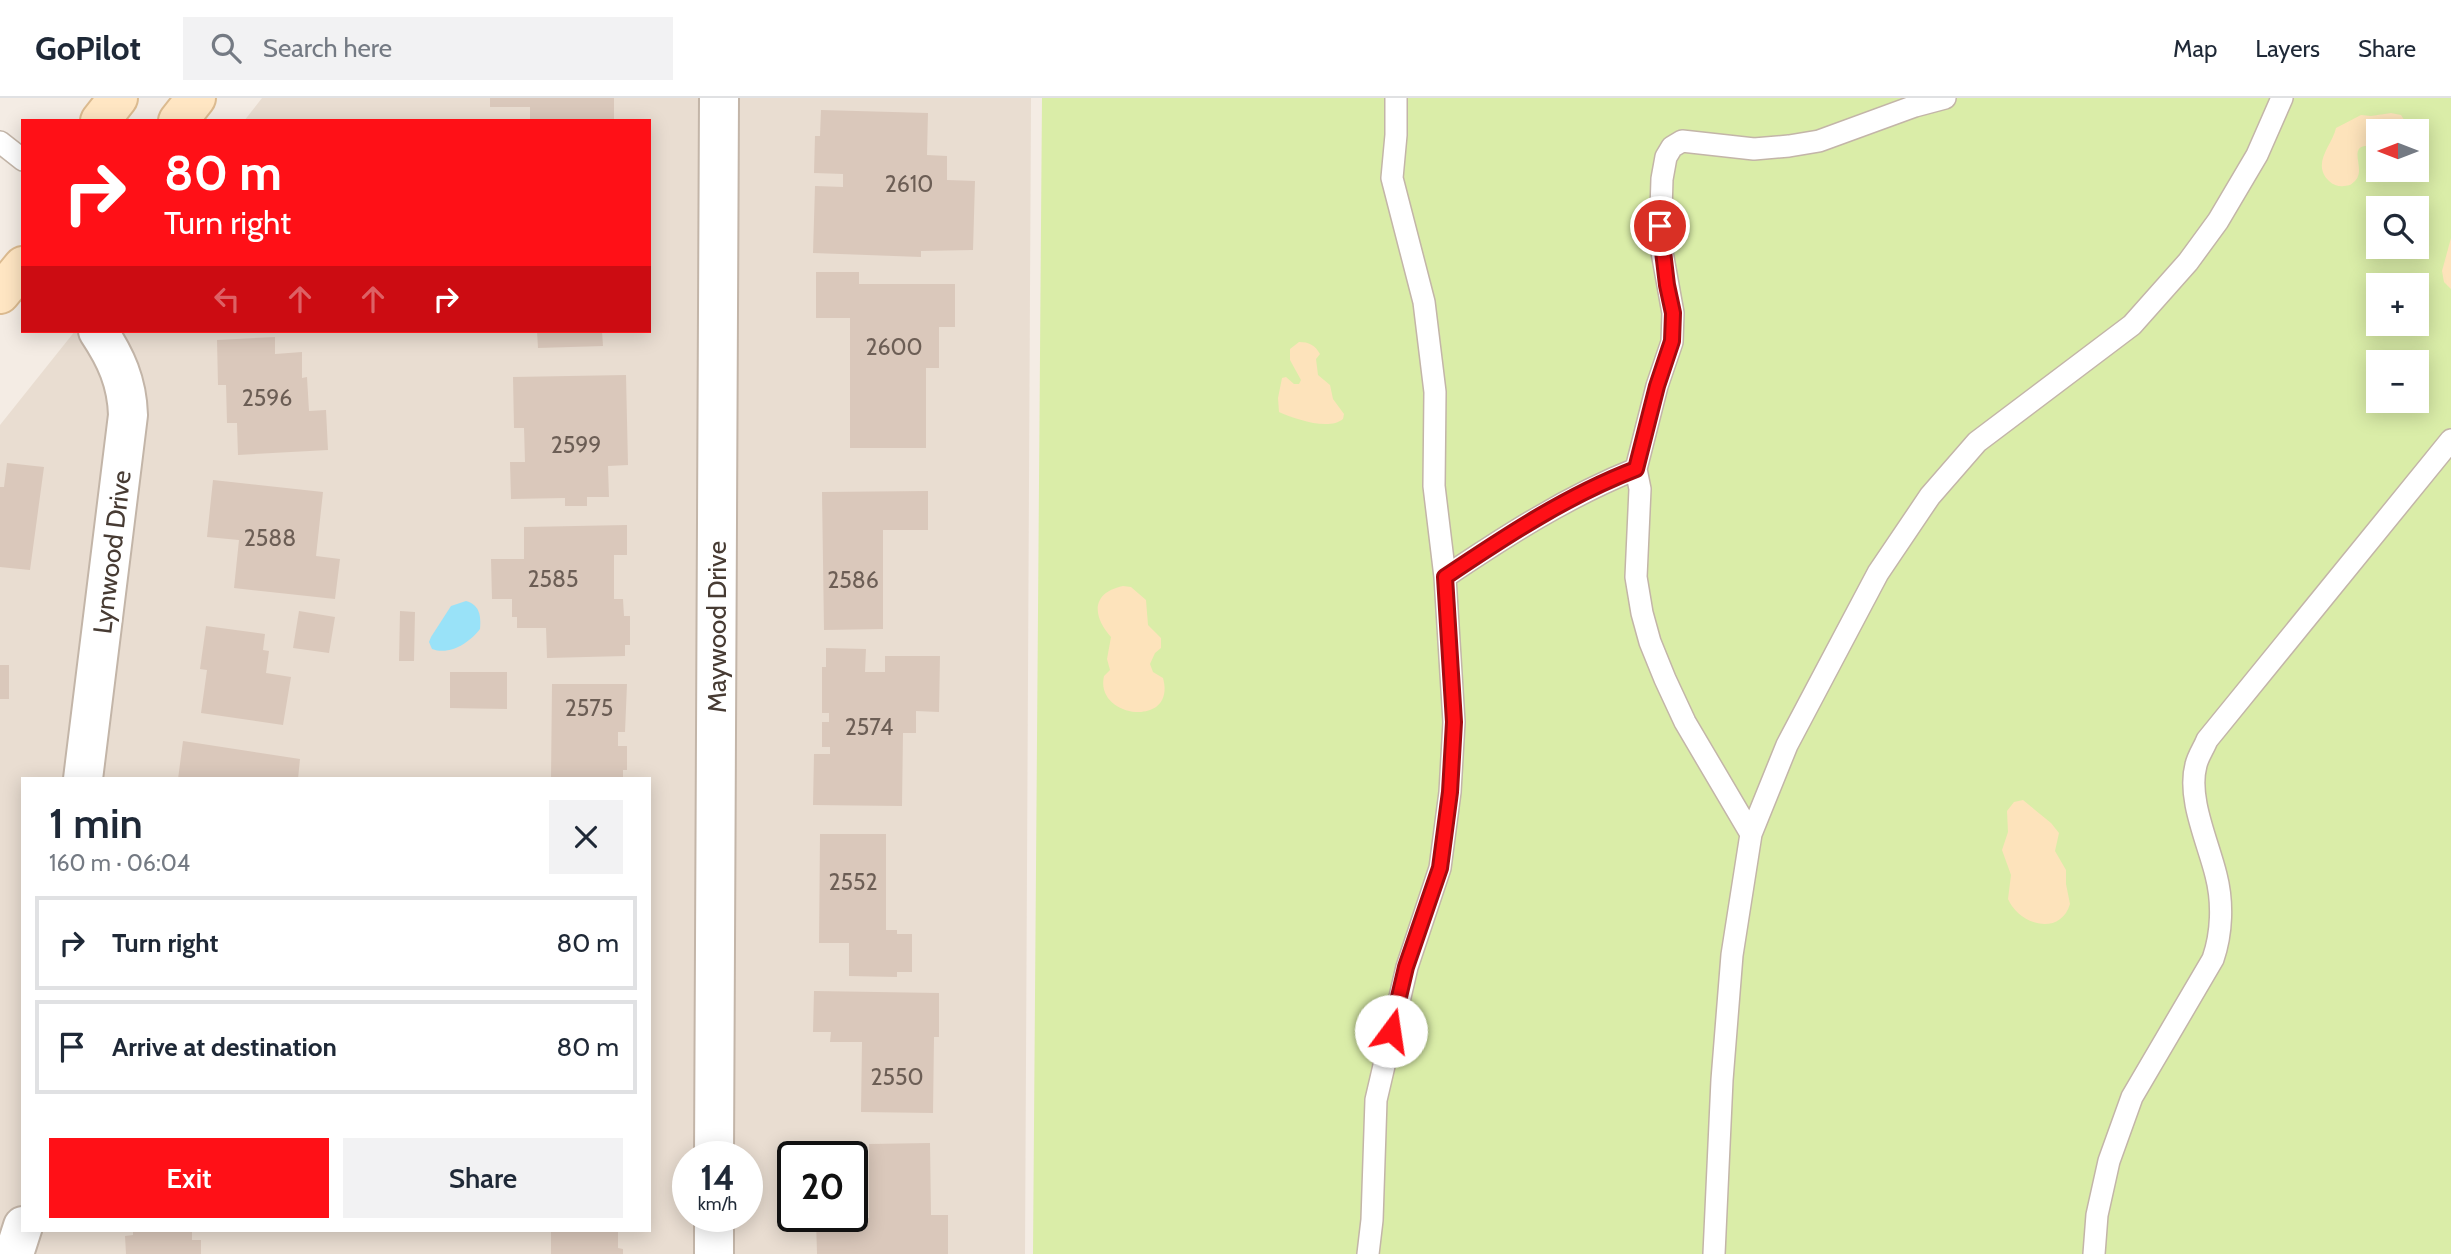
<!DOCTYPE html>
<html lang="en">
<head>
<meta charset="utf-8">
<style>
	body { margin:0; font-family:Cabin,sans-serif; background:#f2f2f3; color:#1f2937; height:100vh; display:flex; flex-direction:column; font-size:26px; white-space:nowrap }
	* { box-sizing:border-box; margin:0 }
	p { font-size:23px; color:#747a83 }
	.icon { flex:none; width:38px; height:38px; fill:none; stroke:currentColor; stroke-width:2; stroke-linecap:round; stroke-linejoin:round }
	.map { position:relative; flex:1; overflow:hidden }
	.details { position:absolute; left:21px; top:679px; width:630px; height:455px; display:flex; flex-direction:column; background:#fff; border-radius:0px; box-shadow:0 4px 18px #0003 }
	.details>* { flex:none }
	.hud { position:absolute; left:21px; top:21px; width:630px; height:214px; border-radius:0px; box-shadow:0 4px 18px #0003; background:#ff1017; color:#fff; overflow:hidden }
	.needle { width:46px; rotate:270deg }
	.fabs { position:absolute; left:2366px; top:21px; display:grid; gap:14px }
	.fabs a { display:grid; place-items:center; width:63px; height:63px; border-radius:0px; background:#fff; box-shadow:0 4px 18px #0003; font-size:35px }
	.speed { position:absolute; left:672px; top:1043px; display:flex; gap:14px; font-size:35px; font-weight:700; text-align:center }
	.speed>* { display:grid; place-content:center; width:91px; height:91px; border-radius:50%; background:#fff; box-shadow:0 4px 18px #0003; line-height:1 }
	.speed small { font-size:18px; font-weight:400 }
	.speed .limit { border:4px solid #111; border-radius:10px; background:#fff; color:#111 }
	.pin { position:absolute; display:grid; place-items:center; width:60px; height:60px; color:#fff; margin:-30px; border:4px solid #fff; border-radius:50%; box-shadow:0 2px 7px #0007 }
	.me { position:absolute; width:77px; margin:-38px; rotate:14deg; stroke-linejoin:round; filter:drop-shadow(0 0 5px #0008) }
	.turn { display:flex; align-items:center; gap:24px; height:147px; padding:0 28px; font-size:32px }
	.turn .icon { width:91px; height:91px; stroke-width:2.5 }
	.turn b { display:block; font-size:49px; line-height:60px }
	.lanes { display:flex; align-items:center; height:66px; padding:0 28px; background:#0003; justify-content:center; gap:35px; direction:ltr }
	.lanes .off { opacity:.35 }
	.round { display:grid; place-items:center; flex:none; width:74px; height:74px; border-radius:0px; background:#f2f2f3 }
	.summary { display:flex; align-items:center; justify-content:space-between; height:119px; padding:0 28px }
	h1 { font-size:42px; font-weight:600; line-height:52px }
	.action { display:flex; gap:14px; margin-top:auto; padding:14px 28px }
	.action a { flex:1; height:80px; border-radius:0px; background:#ff1017; color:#fff; font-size:28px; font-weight:600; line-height:80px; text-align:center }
	.action a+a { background:#f2f2f3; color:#1f2937 }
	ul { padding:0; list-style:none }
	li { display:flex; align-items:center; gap:21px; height:94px; margin:0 14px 10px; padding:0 14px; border:4px solid #e0e1e3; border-radius:0px }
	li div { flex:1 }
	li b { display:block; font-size:26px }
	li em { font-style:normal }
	header { display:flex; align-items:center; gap:42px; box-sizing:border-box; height:98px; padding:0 35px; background:#fff; border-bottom:2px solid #e0e1e3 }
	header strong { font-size:33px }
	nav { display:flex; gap:38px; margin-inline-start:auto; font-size:24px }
	.search { width:490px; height:63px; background:#f2f2f3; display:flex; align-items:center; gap:18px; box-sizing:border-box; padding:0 24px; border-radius:0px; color:#747a83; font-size:26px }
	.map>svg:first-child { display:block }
	.residential { fill:#e9ddd1; fill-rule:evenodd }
	.green { fill:#daeda8; fill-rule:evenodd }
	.sand { fill:#fde3bb }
	.water { fill:#99e2f8 }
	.building { fill:#dac8bb }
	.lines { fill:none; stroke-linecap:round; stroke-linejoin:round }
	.lane-casing { stroke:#c3b5a8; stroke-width:24 }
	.street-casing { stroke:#c3b5a8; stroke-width:42 }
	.secondary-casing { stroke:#dcbb90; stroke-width:42 }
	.lane { stroke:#fff; stroke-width:21 }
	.street { stroke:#fff; stroke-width:38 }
	.secondary { stroke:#ffe6c3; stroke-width:38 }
	.route-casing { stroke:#a60a0f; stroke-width:18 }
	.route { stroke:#ff1017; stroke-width:12 }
	.labels { text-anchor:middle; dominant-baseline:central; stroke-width:5; stroke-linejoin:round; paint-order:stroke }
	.number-label { font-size:23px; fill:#6c5e55 }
	.street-label { font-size:26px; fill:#473b33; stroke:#fff }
</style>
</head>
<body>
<header>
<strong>GoPilot</strong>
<div class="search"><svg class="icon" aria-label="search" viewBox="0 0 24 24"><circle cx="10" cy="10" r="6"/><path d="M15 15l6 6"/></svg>Search here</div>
<nav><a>Map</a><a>Layers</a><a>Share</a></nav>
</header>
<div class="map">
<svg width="2451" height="1156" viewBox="0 0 2451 1156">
	<rect width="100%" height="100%" fill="#f4ece4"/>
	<path class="residential" d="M262,0H1031L1025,1156H0V327L75,233H649V23H244ZM23,681H649V1132H23ZM688,1059H747V1118H688ZM793,1059H852V1118H793Z"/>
	<path class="green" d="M1042,0H2451V1156H1033ZM2378,33H2417V72H2378ZM2378,110H2417V149H2378ZM2378,187H2417V226H2378ZM2378,264H2417V303H2378Z"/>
	<path class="sand" d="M2391,15L2401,17L2411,33H2378V56L2372,48C2347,45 2363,67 2358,78C2357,82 2353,85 2350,87C2343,89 2335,89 2329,83C2311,65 2332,48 2336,30L2361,17L2371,18Z
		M2451,140V191L2444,184L2442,173Z
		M1299,244C1309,244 1315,247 1320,256L1316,261L1318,277L1330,287L1333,301L1344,316L1343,321C1329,333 1295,321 1279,314L1278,300L1282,280L1286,279L1294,286H1299L1301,282L1290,262V251Z
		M1123,488L1131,489L1146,502L1148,527L1161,540V550L1155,555L1150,566L1153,574L1163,580C1177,631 1094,620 1104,578L1110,572L1107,561L1111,539C1093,519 1090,495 1123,488Z
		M2023,702L2051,725L2059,735L2055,753L2066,772V786L2070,806C2060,839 2019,827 2008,801L2011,777L2002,752L2008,734L2007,713L2014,704Z"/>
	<path class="water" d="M466,503C480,507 481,518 480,531C470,544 450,558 432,551L429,544L431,539L451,508Z"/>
	<path class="building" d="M490,0H614V23H530V9H490Z
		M821,12L928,15L927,57L947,58V82L975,83L973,152L921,153V159L813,155L815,88L843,89V76L814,75L815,38H820Z
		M816,174H859V186H955V229H939V270H926V350H850V220H816Z
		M537,233H602L603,248L538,250Z
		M275,239V256L302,254V280L307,279L309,313L326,312L328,352L238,357L237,325H227L226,287H218L217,242Z
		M626,277L628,367L608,368L609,399H587V408H565V400L511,401L510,364H525L524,330H514L513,279Z
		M7,365L44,369L30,472L0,469V389H4Z
		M213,382L323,394L316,458L340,461L335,501L234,490L239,442L207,439Z
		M928,393V432H883V531L824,532L822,394Z
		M627,427V457H614V501H623L624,518H630V547H625V558L547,560L546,530H517V519H512V501H492L491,461H524V429Z
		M299,513L335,519L329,555L293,550Z
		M400,513L415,514L414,563H399Z
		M206,528L265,536L263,552L269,553L266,575L291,579L283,627L201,615L207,572L200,571Z
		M826,550L866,551L865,574H885V558H940L939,614L916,613V635H903L902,708L813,707L814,656H830V649H822V624H829V615H822V569H826Z
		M0,567H9V601H0Z
		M450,574H507V611L450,610Z
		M552,586H627L625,634H618V648H627V672H623V681H551Z
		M183,643L300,661L298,681H178Z
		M820,736H886V832H897V836H912V874H897V879L849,878V845H819Z
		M814,893L939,895V939H934L933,1015L861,1014L862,944H830L831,934H813Z
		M930,1045L931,1117H948V1156H817L816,1120H869V1046Z
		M133,1132H192V1142H201V1156H126L125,1138L133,1137Z
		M551,1132H618V1150L623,1151V1156H551Z"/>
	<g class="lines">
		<defs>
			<path id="lane" d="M0,44L23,62
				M1445,479C1506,438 1568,398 1636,371
				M1751,736L1685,624L1665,581L1650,544L1642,515L1636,479L1640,391L1636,371L1657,288L1672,244L1673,215L1660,143L1662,81L1666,59L1672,49L1682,43L1754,51L1789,48L1819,43L1915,8L1945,0
				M1368,1156L1372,1122L1376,1002L1407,869L1440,770L1450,694L1454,624L1445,479L1434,388L1435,294L1424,204L1392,80L1396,37V0
				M1714,1156L1722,982L1732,857L1751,736L1787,647L1878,475L1930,398L1977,344L2132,227L2188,164L2218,123L2257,57L2282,0
				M2094,1156L2097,1117L2109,1063L2132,999L2213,861C2222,835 2223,804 2216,777C2208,744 2187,700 2196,667C2198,658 2204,650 2207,642L2451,342"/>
			<path id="street" d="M83,681L128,317C127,284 116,260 98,233
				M714,1059L719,0
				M14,1156L23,1128
				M714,1156V1118"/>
			<path id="secondary" d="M100,23L118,0
				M178,23L196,0
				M0,196L23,168"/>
		</defs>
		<use href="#lane" class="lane-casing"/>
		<use href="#street" class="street-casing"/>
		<use href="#secondary" class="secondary-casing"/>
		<use href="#lane" class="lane"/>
		<use href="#street" class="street"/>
		<use href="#secondary" class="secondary"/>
	</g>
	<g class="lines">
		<defs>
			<path id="route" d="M1391,933L1406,869L1440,770L1450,694L1454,624L1445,479C1506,438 1568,397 1636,371L1657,288L1672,243L1673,215L1667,187L1660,128"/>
		</defs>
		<use href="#route" class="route-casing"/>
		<use href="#route" class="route"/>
	</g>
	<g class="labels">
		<g class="number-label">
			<text x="909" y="86">2610</text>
			<text x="894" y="249">2600</text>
			<text x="267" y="300">2596</text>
			<text x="576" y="347">2599</text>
			<text x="270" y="440">2588</text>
			<text x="553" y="481">2585</text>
			<text x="853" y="482">2586</text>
			<text x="589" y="610">2575</text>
			<text x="869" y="629">2574</text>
			<text x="853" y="784">2552</text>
			<text x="897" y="979">2550</text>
		</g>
		<g class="street-label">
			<text transform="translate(112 454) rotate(-83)">Lynwood Drive</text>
			<text transform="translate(717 529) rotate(-90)">Maywood Drive</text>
		</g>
	</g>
</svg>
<div class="fabs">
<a><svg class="needle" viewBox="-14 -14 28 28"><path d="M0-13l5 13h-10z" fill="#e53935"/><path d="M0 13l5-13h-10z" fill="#747a83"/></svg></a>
<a><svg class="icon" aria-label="search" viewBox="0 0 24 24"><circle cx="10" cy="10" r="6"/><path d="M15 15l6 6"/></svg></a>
<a>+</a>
<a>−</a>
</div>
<div class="speed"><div>14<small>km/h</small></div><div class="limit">20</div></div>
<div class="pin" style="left:1660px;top:128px;background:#d93025"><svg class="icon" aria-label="arrive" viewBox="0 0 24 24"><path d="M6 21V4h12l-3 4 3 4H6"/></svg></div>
<svg class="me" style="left:1391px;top:933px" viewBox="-20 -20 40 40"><circle r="19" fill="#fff"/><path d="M0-13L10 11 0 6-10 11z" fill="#ff1017"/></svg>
<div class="hud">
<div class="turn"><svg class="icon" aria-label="right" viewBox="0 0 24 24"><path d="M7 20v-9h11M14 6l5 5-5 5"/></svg><div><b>80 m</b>Turn right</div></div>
<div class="lanes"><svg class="icon off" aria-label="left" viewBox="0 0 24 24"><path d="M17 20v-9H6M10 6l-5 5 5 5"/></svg><svg class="icon off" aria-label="ahead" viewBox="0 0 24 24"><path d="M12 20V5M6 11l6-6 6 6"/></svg><svg class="icon off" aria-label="ahead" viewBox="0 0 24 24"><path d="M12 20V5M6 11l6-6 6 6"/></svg><svg class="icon" aria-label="right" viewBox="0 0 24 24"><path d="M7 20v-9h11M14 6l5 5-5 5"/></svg></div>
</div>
<section class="details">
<div class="summary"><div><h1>1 min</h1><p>160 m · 06:04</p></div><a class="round"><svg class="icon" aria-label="close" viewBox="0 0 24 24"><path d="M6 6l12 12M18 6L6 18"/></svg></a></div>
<ul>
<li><svg class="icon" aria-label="right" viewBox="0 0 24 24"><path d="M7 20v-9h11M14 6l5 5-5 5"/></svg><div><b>Turn right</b></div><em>80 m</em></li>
<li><svg class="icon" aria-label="arrive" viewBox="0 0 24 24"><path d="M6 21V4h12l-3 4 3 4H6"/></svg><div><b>Arrive at destination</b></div><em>80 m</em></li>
</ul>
<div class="action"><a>Exit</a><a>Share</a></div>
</section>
</div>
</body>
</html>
